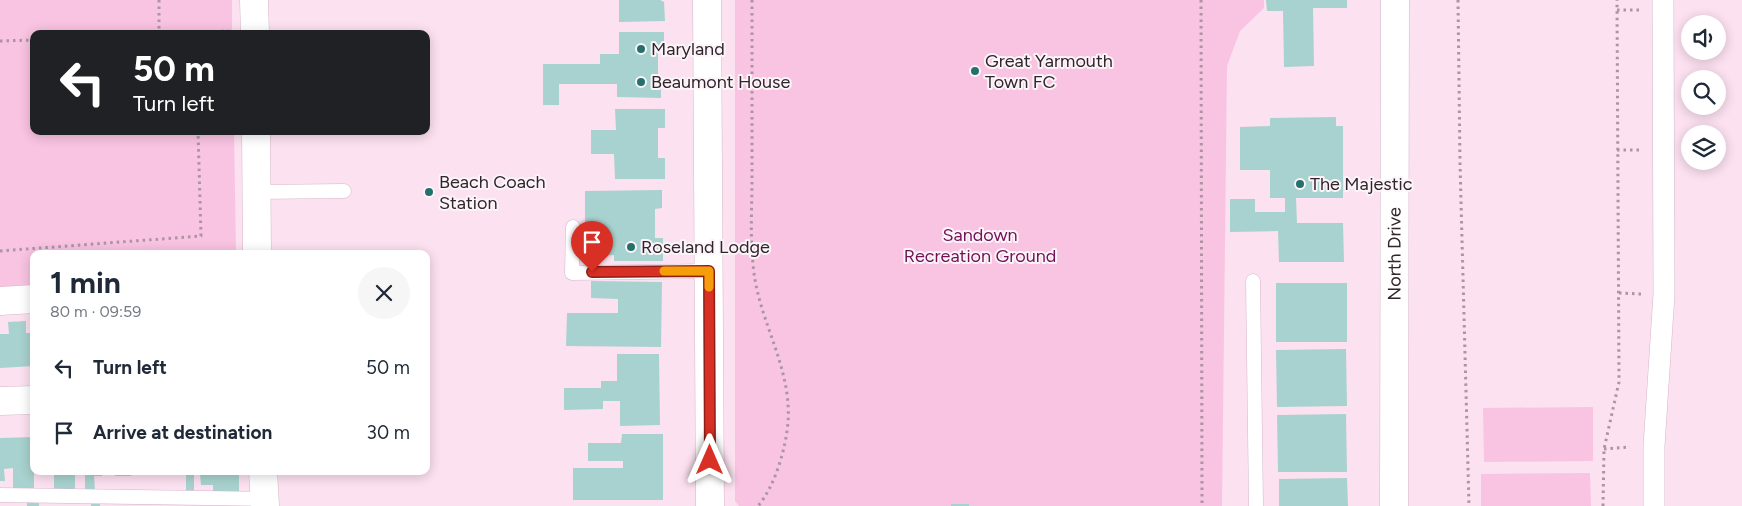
<!DOCTYPE html>
<html lang="en">
<head>
<meta charset="utf-8">
<style>
	body { margin:0; font-family:Figtree,sans-serif; background:#f6f6f7; color:#1f2937; height:100vh; display:flex; flex-direction:column; font-size:19px; white-space:nowrap }
	* { box-sizing:border-box; margin:0 }
	p { font-size:16px; color:#747a83 }
	.icon { flex:none; width:28px; height:28px; fill:none; stroke:currentColor; stroke-width:2; stroke-linecap:round; stroke-linejoin:round }
	.map { position:relative; flex:1; overflow:hidden }
	.side { position:absolute; left:30px; top:250px; width:400px; height:225px; display:flex; flex-direction:column; background:#fff; border-radius:10px; box-shadow:0 2px 12px #0003 }
	.side>* { flex:none }
	.guide { position:absolute; left:30px; top:30px; width:400px; height:105px; border-radius:10px; box-shadow:0 2px 12px #0003; background:#202124; color:#fff; overflow:hidden }
	.fabs { position:absolute; left:1681px; top:15px; display:grid; gap:10px }
	.fabs a { display:grid; place-items:center; width:45px; height:45px; border-radius:50%; background:#fff; box-shadow:0 2px 12px #0003; font-size:25px }
	.pin { position:absolute; display:grid; place-items:center; width:42px; height:42px; color:#fff; margin:-51px -21px; border-radius:50% 50% 50% 0; rotate:-45deg; box-shadow:0 0 5px #0007 }
	.pin .icon { rotate:45deg }
	.me { position:absolute; width:55px; margin:-28px; rotate:0deg; stroke-linejoin:round; filter:drop-shadow(0 0 4px #0008) }
	.turn { display:flex; align-items:center; gap:18px; height:105px; padding:0 20px; font-size:22px }
	.turn .icon { width:65px; height:65px; stroke-width:2.5 }
	.turn b { display:block; font-size:35px; line-height:42px }
	.round { display:grid; place-items:center; flex:none; width:52px; height:52px; border-radius:26px; background:#f6f6f7 }
	.headline { display:flex; align-items:center; justify-content:space-between; height:85px; padding:0 20px }
	h1 { font-size:30px; font-weight:700; line-height:38px }
	ul { padding:0; list-style:none }
	li { display:flex; align-items:center; gap:15px; height:65px; padding:0 20px }
	li div { flex:1 }
	li b { display:block; font-size:19px }
	li em { font-style:normal }
	.map>svg:first-child { display:block }
	.green { fill:#f9c3e2 }
	.building { fill:#a8d2cf }
	.lines { fill:none; stroke-linecap:round; stroke-linejoin:round }
	.service-casing { stroke:#d7b6c9; stroke-width:15 }
	.pedestrian-casing { stroke:#d7b6c9; stroke-width:22 }
	.minor-casing { stroke:#d7b6c9; stroke-width:29 }
	.tertiary-casing { stroke:#d7b6c9; stroke-width:29 }
	.path { stroke:#aa95a1; stroke-width:3; stroke-dasharray:2.5 4; stroke-linecap:butt }
	.service { stroke:#fff; stroke-width:14 }
	.pedestrian { stroke:#fff; stroke-width:21 }
	.minor { stroke:#fff; stroke-width:28 }
	.tertiary { stroke:#fff; stroke-width:28 }
	.route-casing { stroke:#8d1f18; stroke-width:12 }
	.route { stroke:#d93025; stroke-width:9 }
	.slow { stroke:#f59e0b; stroke-width:9 }
	.poi-dot { fill:#26706c; stroke:#fbf4f8; stroke-width:2 }
	.labels { text-anchor:middle; dominant-baseline:central; stroke-width:4; stroke-linejoin:round; paint-order:stroke }
	.poi-label { font-size:18px; fill:#31242b; stroke:#fbf4f8; text-anchor:start }
	.park-label { font-size:18px; fill:#721156; stroke:#fbf4f8 }
	.street-label { font-size:18px; fill:#31242b; stroke:#fbf4f8 }
</style>
</head>
<body>
<div class="map">
<svg width="1742" height="506" viewBox="0 0 1742 506">
	<rect width="100%" height="100%" fill="#fce1f0"/>
	<path class="green" d="M0,0H232V34H34V131H234L236,254H34V290L0,292Z
		M735,0H1264V8L1240,31L1227,66L1222,506H739L735,501Z
		M1593,407V461L1484,462L1483,408Z
		M1590,473L1591,506H1481V474Z"/>
	<path class="building" d="M619,0H660L664,2L665,21L619,22Z
		M1266,0H1347V8H1313L1314,66L1284,67L1283,11H1267Z
		M619,32H664V50H658V80H661V98L617,97V84H559V105H543V64H600V54H619Z
		M615,109H665V128H658V158H665V179H615L614,154H591V130H616Z
		M1336,117V126H1343V198H1296L1297,223H1343L1344,262H1279L1278,231L1230,232V199H1255V212H1285V198H1270V170H1240V127L1270,126V118Z
		M662,190V208L655,209V238H663V261H614V255L598,256V228H585V191Z
		M591,281L662,282L661,347L566,346L567,313H618V299L591,298Z
		M1276,283H1347V342H1276Z
		M26,321V333H34V366L0,368V334H9L8,322Z
		M1346,349L1347,406L1277,407L1276,350Z
		M617,354H659L660,425L620,426V401H603V409L564,410V388H601V381H617Z
		M1346,414L1347,472H1278L1277,415Z
		M622,434H663V500H573V468H623V461H588V443H621Z
		M34,437V489H13V468L4,469L5,481H0V438Z
		M54,471H75V490L54,491Z
		M85,471H102V476H94L95,490H85Z
		M115,471H131V476H115Z
		M159,471H174V475H159Z
		M186,471H194V491H186Z
		M212,471H239V491H213V485H201L200,474H212Z
		M1347,478L1348,506H1279V479Z
		M39,498V506H27V499Z
		M91,500H100V506H91Z
		M951,504H969V506H951Z"/>
	<g class="lines">
		<defs>
			<path id="service" d="M256,192L344,191
				M573,227L572,273L709,271
				M1253,281L1256,506
				M0,495L265,499"/>
			<path id="pedestrian" d="M1654,506V446L1664,294L1663,0"/>
			<path id="minor" d="M707,0L710,506
				M0,301L34,299
				M0,401L34,400"/>
			<g id="tertiary">
				<path d="M254,0L255,34"/>
				<path d="M256,131L257,254"/>
				<path d="M263,471L265,506"/>
				<path id="s1" d="M1394,506L1395,0"/>
			</g>
		</defs>
		<use href="#service" class="service-casing"/>
		<use href="#pedestrian" class="pedestrian-casing"/>
		<use href="#minor" class="minor-casing"/>
		<use href="#tertiary" class="tertiary-casing"/>
		<path class="path" d="M159,0V34
			M752,0C752,59 752,118 752,178C752,206 750,236 753,264C757,319 792,366 788,422C786,448 775,486 758,506
			M1201,0L1202,506
			M1458,0L1460,163L1469,506
			M1617,10H1639
			M163,34L229,31
			M0,41L34,40
			M1617,150H1642
			M0,251L201,236L198,131
			M1619,293L1641,294
			M1604,449L1630,447
			M1603,506L1604,449L1619,382L1617,0"/>
		<use href="#service" class="service"/>
		<use href="#pedestrian" class="pedestrian"/>
		<use href="#minor" class="minor"/>
		<use href="#tertiary" class="tertiary"/>
	</g>
	<g class="lines">
		<defs>
			<path id="route" d="M592,272L709,271L710,460"/>
		</defs>
		<use href="#route" class="route-casing"/>
		<use href="#route" class="route"/>
		<path class="slow" d="M664,271H709V287"/>
	</g>
	<g class="poi-dot">
		<circle cx="641" cy="49" r="5"/>
		<circle cx="975" cy="71" r="5"/>
		<circle cx="641" cy="82" r="5"/>
		<circle cx="1300" cy="184" r="5"/>
		<circle cx="429" cy="192" r="5"/>
		<circle cx="631" cy="247" r="5"/>
	</g>
	<g class="labels">
		<g class="poi-label">
			<text x="651" y="49">Maryland</text>
			<text x="985" y="61">Great Yarmouth<tspan x="985" dy="21">Town FC</tspan></text>
			<text x="651" y="82">Beaumont House</text>
			<text x="439" y="182">Beach Coach<tspan x="439" dy="21">Station</tspan></text>
			<text x="1310" y="184">The Majestic</text>
			<text x="641" y="247">Roseland Lodge</text>
		</g>
		<g class="park-label">
			<text x="980" y="235">Sandown<tspan x="980" dy="21">Recreation Ground</tspan></text>
		</g>
		<g class="street-label">
			<text stroke="none"><textPath href="#s1" startOffset="252">North Drive</textPath></text>
		</g>
	</g>
</svg>
<div class="fabs">
<a><svg class="icon" aria-label="sound" viewBox="0 0 24 24"><path d="M4 9h4l5-4v14l-5-4H4zM17 9q2 3 0 6"/></svg></a>
<a><svg class="icon" aria-label="search" viewBox="0 0 24 24"><circle cx="10" cy="10" r="6"/><path d="M15 15l6 6"/></svg></a>
<a><svg class="icon" aria-label="layers" viewBox="0 0 24 24"><path d="M12 4l9 5-9 5-9-5zM3 14l9 5 9-5"/></svg></a>
</div>
<div class="pin" style="left:592px;top:272px;background:#d93025"><svg class="icon" aria-label="arrive" viewBox="0 0 24 24"><path d="M6 21V4h12l-3 4 3 4H6"/></svg></div>
<svg class="me" style="left:710px;top:460px" viewBox="-20 -20 40 40"><path d="M0-17L14 15 0 8-14 15z" fill="#d93025" stroke="#fff" stroke-width="4"/></svg>
<div class="guide">
<div class="turn"><svg class="icon" aria-label="left" viewBox="0 0 24 24"><path d="M17 20v-9H6M10 6l-5 5 5 5"/></svg><div><b>50 m</b>Turn left</div></div>
</div>
<section class="side">
<div class="headline"><div><h1>1 min</h1><p>80 m · 09:59</p></div><a class="round"><svg class="icon" aria-label="close" viewBox="0 0 24 24"><path d="M6 6l12 12M18 6L6 18"/></svg></a></div>
<ul>
<li><svg class="icon" aria-label="left" viewBox="0 0 24 24"><path d="M17 20v-9H6M10 6l-5 5 5 5"/></svg><div><b>Turn left</b></div><em>50 m</em></li>
<li><svg class="icon" aria-label="arrive" viewBox="0 0 24 24"><path d="M6 21V4h12l-3 4 3 4H6"/></svg><div><b>Arrive at destination</b></div><em>30 m</em></li>
</ul>
</section>
</div>
</body>
</html>
